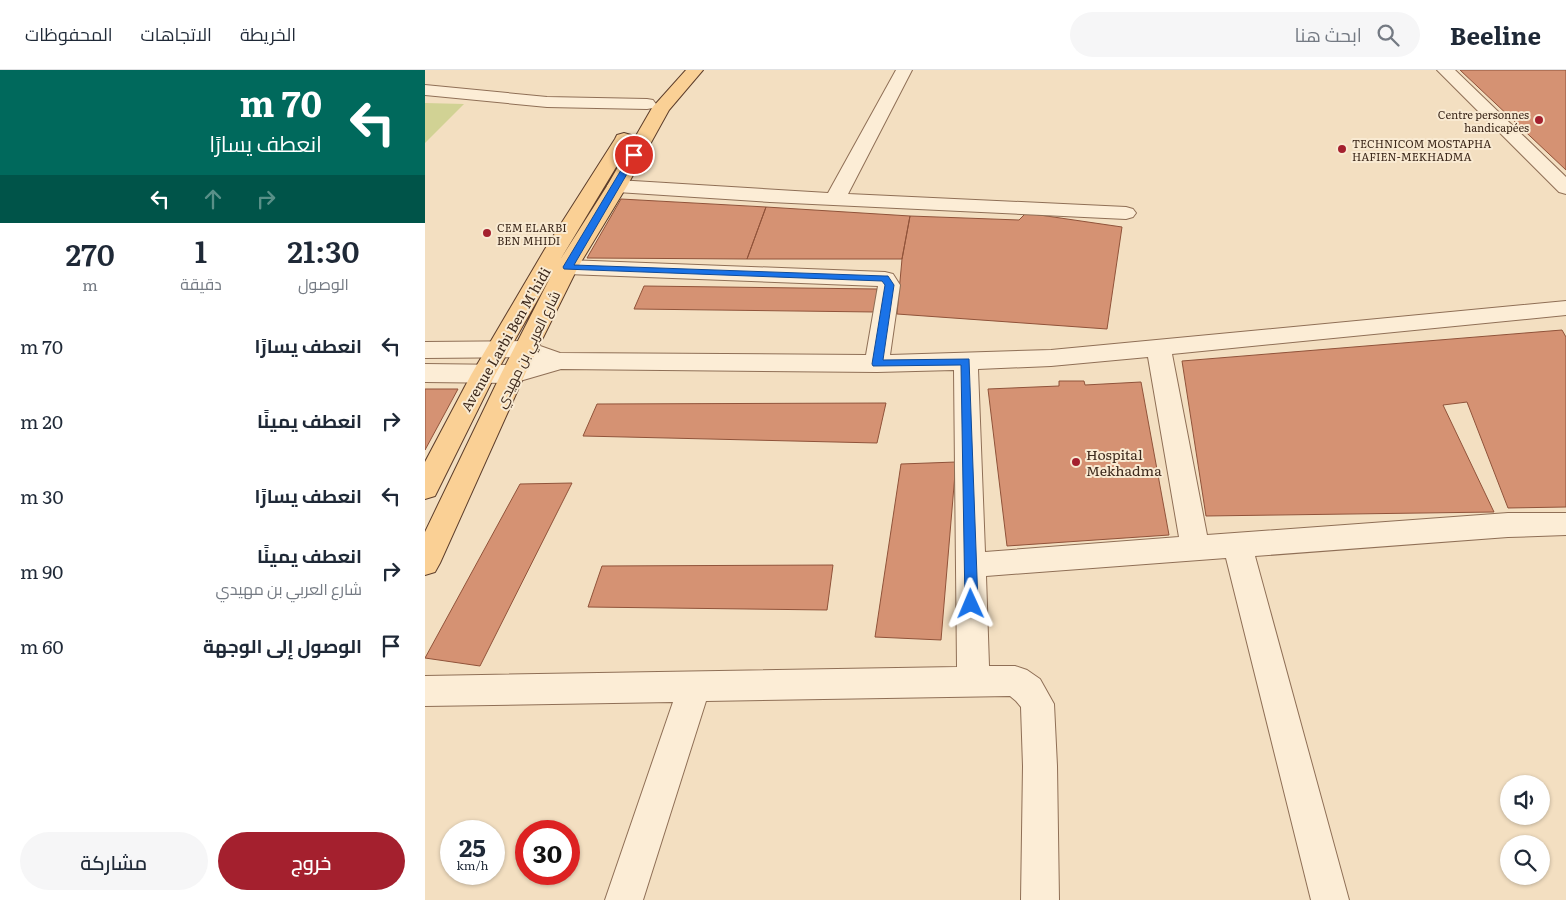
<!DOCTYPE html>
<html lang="ar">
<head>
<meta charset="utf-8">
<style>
	body { margin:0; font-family:Literata,Cairo,serif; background:#f6f6f7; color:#1f2937; direction:rtl; height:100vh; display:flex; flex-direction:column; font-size:19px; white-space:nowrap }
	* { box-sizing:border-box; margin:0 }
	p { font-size:16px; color:#747a83 }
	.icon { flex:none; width:28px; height:28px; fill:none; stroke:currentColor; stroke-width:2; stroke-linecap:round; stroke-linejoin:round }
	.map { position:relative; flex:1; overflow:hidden; direction:ltr }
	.drawer { display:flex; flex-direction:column; background:#fff; width:425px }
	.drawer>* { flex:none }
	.top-card { background:#00695c; color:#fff; overflow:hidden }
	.controls { position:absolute; left:1075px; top:705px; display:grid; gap:10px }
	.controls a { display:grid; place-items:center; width:50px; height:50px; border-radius:50%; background:#fff; box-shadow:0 1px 4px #0004; font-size:25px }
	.speed { position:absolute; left:15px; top:750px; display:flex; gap:10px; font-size:25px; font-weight:700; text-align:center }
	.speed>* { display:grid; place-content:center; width:65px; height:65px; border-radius:50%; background:#fff; box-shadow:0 1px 4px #0004; line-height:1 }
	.speed small { font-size:12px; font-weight:400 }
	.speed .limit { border:8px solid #d22; background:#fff; color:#111 }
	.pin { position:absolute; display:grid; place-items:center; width:42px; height:42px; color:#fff; margin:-21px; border:2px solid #fff; border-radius:50%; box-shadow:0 1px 5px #0007 }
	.me { position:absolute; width:55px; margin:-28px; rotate:359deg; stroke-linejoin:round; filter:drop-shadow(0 0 4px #0008) }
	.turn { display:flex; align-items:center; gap:18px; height:105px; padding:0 20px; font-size:22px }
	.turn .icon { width:65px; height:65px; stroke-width:2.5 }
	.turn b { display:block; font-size:35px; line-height:42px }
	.lanes { display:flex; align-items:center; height:48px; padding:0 20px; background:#0003; justify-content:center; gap:25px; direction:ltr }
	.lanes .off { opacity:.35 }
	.eta { display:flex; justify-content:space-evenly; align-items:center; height:85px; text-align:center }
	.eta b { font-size:30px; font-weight:600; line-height:35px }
	.action { display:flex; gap:10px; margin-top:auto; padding:10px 20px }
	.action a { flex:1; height:58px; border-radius:30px; background:#a4202e; color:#fff; font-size:20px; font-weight:600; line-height:58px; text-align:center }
	.action a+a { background:#f6f6f7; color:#1f2937 }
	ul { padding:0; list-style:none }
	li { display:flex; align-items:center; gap:15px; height:75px; padding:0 20px }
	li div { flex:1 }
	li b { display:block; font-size:19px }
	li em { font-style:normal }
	header { display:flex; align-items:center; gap:30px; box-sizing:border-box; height:70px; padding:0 25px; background:#fff; border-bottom:1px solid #e0e1e3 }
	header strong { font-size:24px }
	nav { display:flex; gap:28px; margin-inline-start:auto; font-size:18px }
	.search { width:350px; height:45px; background:#f6f6f7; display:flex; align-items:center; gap:12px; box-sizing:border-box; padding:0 18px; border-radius:28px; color:#747a83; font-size:19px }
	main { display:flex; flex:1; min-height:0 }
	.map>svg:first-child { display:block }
	.green { fill:#d1d294 }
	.building { fill:#d59273; stroke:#90533a }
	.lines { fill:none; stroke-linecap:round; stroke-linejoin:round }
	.minor-casing { stroke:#8f6f56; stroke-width:2 }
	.major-casing { stroke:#5c3d2b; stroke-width:2 }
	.minor { fill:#fcedd6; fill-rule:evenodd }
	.major { fill:#fad095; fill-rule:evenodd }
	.route { fill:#1a73e8; stroke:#114b97 }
	.poi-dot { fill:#a4202e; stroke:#f9ead2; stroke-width:2 }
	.labels { text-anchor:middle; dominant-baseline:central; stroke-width:4; stroke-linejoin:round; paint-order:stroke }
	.far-poi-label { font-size:11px; fill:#3d291c; stroke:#f9ead2; text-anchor:start }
	.street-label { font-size:14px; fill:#3d291c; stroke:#f9ead2 }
	.poi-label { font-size:14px; fill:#3d291c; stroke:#f9ead2; text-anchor:start }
</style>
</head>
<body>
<header>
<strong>Beeline</strong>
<div class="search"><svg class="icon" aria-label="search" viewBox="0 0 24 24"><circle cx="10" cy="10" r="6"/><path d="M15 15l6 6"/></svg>ابحث هنا</div>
<nav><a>الخريطة</a><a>الاتجاهات</a><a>المحفوظات</a></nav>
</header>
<main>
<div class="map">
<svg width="1141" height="830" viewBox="0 0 1141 830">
	<rect width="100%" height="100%" fill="#f3dfc1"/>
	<path class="green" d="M0,33L39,34L0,73Z"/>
	<path class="building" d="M1035,0H1141V100Z
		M196,129L341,137L322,189L162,188Z
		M341,137L485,146L477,189H322Z
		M601,143L697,157L682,259L472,244L477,189L485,146L594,150Z
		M219,216L452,219L450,242L209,239Z
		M1137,260L1141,267V437L1083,438L1042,332L1018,335L1069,442L781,446L757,291Z
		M634,311H659L660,315L716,312L744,465L582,476L563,319L634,316Z
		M0,319H33L0,380Z
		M461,333L452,373L158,366L172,334Z
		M531,392L516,570L450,567L476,394Z
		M147,413L55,596L0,588L95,414Z
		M408,495L402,540L163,537L177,496Z"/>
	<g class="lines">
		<defs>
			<path id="minor" d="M471,0H487L423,124L701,137L708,139L711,143L708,147L701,149L345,132L192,122L185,120L182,116L185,112L192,110L403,123Z
				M1012,0H1030L1141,107V124L1134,122Z
				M0,15L122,27L222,29L228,30L231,34L228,38L222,39L122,37L0,25Z
				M142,190L460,202L468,204L475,215L465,285L626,280L1141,231V245L747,284L782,465L1083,443H1141V465L1083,467L830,486L924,830H886L801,488L561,506L564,596H590L602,600L615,609L629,634L632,696L634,830H596L598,696L596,637L591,631L585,626L281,631L218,830H180L248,632L0,636V606L532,597L529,300L452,302L136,299L88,313L0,312V294L88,295L108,290L100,287L0,288V272L101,271L135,283L441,285L453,216L142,204L134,202L131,197L134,192ZM723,287L754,467L560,482L553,299L626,296Z"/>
			<path id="major" d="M261,0H278L244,40L202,116L153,197L100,304L15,493L10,502L0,505V462L76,304L126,206L70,305L10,426L0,429V392L46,305L120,179L190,69L192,65L199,63L206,65L208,69L135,190L182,116L227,38Z"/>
		</defs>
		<use href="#minor" class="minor-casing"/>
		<use href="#major" class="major-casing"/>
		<use href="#minor" class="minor"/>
		<use href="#major" class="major"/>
	</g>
	<path class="route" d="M209,83L213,85L149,195L460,206H463L469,215L458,290L544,289L553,534L551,537L546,539L542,537L540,534L536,295L448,296L447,294L460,215L457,211L139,199L138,197L205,85Z"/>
	<g class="poi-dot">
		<circle cx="1114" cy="50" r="5"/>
		<circle cx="917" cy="79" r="5"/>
		<circle cx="62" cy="163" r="5"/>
		<circle cx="651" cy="392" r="5"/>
	</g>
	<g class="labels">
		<g class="far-poi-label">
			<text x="1104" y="44" text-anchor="end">Centre personnes<tspan x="1104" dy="13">handicapées</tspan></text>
			<text x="927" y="73">TECHNICOM MOSTAPHA<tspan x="927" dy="13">HAFIEN-MEKHADMA</tspan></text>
			<text x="72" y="157">CEM ELARBI<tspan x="72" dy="13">BEN MHIDI</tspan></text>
		</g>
		<g class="street-label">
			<text transform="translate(80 269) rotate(-60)">Avenue Larbi Ben M'hidi</text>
			<text transform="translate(102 279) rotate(-64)">شارع العربي بن مهيدي</text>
		</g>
		<g class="poi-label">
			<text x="661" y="384">Hospital<tspan x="661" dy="16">Mekhadma</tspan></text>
		</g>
	</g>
</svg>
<div class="controls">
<a><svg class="icon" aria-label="sound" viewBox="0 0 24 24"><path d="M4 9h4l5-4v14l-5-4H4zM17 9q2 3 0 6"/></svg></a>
<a><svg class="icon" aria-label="search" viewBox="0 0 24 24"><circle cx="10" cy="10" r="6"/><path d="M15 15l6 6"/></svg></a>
</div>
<div class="speed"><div>25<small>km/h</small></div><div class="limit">30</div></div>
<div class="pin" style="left:209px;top:85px;background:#d93025"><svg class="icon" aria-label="arrive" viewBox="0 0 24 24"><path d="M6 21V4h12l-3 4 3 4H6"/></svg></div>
<svg class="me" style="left:546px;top:534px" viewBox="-20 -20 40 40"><path d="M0-17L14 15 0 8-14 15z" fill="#1a73e8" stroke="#fff" stroke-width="4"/></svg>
</div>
<section class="drawer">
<div class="top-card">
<div class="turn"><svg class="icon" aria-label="left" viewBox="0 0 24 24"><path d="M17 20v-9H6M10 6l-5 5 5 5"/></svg><div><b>70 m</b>انعطف يسارًا</div></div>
<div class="lanes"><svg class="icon" aria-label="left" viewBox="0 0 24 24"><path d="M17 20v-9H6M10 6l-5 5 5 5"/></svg><svg class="icon off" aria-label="ahead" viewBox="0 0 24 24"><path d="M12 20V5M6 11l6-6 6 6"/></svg><svg class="icon off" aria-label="right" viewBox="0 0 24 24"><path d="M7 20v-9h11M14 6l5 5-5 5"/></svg></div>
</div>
<div class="eta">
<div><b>21:30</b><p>الوصول</p></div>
<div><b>1</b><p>دقيقة</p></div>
<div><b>270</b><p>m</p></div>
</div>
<ul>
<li><svg class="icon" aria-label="left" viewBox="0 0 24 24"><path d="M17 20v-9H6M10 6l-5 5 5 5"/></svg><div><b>انعطف يسارًا</b></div><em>70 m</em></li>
<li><svg class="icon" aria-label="right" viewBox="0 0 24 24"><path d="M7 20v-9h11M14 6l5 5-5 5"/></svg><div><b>انعطف يمينًا</b></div><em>20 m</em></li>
<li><svg class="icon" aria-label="left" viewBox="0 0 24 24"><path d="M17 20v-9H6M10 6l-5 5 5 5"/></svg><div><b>انعطف يسارًا</b></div><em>30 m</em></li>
<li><svg class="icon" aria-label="right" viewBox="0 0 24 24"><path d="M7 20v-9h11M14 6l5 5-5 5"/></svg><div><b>انعطف يمينًا</b><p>شارع العربي بن مهيدي</p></div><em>90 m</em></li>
<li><svg class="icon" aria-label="arrive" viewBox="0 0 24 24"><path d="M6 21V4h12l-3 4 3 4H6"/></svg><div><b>الوصول إلى الوجهة</b></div><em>60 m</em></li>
</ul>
<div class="action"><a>خروج</a><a>مشاركة</a></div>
</section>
</main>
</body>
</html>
